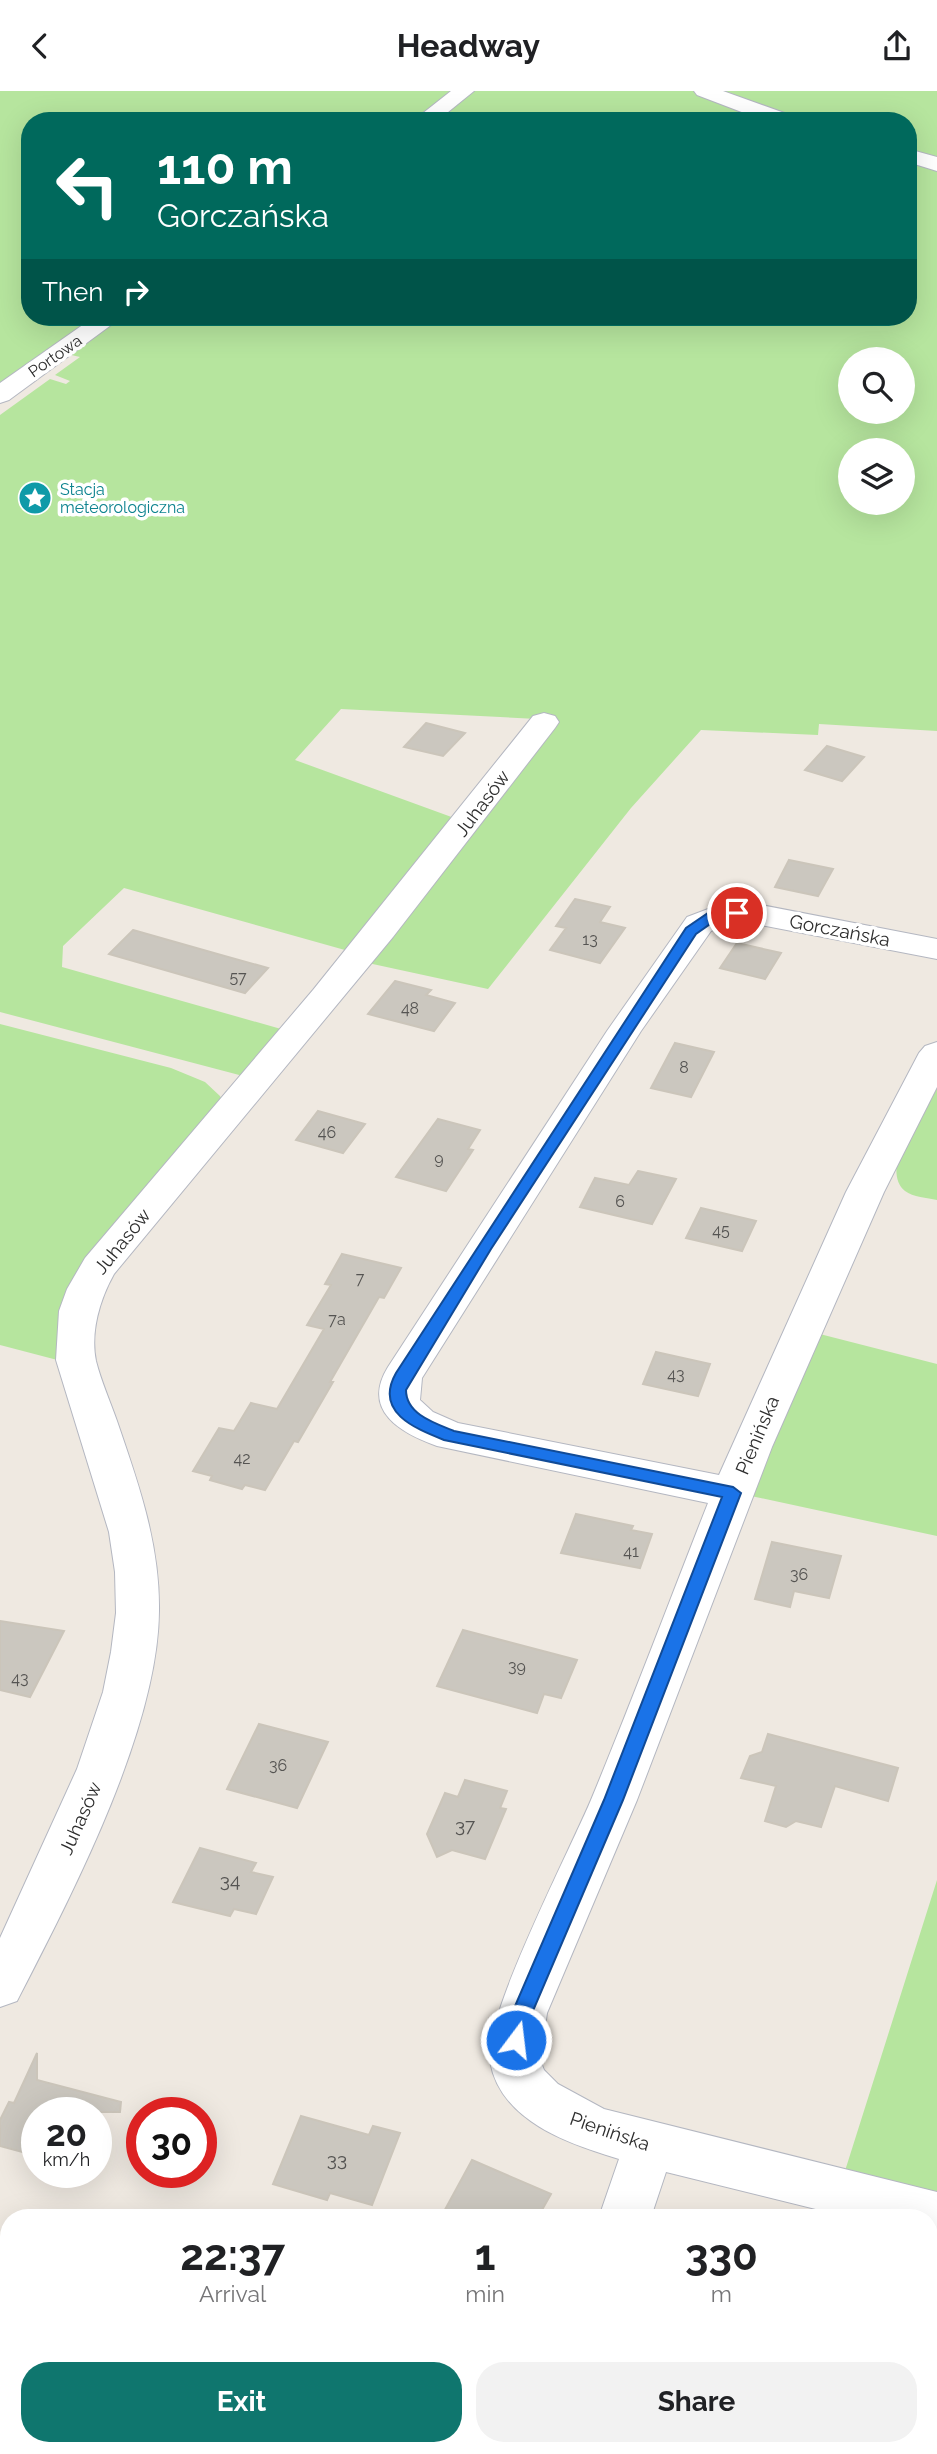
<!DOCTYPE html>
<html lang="en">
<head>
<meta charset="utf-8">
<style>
	body { margin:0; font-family:Raleway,sans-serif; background:#f2f2f2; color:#202124; height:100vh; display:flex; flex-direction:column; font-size:26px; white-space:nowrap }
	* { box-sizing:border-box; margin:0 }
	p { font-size:23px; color:#757577 }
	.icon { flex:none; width:38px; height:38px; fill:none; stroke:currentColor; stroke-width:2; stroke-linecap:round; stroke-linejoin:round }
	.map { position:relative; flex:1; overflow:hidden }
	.drawer { position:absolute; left:0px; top:2118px; width:938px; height:247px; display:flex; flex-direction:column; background:#fff; border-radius:28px 28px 0 0; box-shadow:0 7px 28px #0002 }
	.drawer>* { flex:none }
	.guide { position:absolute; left:21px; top:21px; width:896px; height:214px; border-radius:28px; box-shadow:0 7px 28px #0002; background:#00695c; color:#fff; overflow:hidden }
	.fabs { position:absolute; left:838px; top:256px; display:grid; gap:14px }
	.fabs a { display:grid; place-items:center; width:77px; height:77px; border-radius:50%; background:#fff; box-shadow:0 7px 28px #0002; font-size:35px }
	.speed { position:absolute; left:21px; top:2006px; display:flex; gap:14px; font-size:35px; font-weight:700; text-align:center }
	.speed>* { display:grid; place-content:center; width:91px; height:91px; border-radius:50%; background:#fff; box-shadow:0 7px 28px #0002; line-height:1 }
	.speed small { font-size:18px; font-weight:400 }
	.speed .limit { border:10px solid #d22; background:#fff; color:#111 }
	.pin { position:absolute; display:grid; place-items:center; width:60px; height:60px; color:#fff; margin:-30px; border:4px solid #fff; border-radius:50%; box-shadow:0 2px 7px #0007 }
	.me { position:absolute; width:77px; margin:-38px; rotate:15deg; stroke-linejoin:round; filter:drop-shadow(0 0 5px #0008) }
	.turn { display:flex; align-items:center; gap:24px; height:147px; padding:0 21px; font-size:32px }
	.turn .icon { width:91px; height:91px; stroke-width:2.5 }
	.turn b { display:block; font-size:49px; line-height:60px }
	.then { display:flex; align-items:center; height:66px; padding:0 21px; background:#0003; gap:14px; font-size:26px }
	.eta { display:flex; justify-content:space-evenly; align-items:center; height:119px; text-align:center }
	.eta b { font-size:42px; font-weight:700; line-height:49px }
	.action { display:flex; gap:14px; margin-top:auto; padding:14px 21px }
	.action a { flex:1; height:80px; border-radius:28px; background:#0f766e; color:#fff; font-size:28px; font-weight:700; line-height:80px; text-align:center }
	.action a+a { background:#f2f2f2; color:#202124 }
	header { display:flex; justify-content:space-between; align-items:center; height:91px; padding:0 21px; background:#fff; font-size:32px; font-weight:700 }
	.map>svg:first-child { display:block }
	.green { fill:#b6e59e; fill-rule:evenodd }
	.building { fill:#cbc7bf; stroke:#cbc5ba; stroke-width:2 }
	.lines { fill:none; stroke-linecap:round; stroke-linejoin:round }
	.minor-casing { stroke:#b4b7c1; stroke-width:2 }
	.minor { fill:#fff; fill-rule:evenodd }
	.route { fill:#1a73e8; stroke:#114b97; stroke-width:2 }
	.labels { text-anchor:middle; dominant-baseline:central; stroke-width:7; stroke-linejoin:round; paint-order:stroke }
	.far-street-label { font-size:16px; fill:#2e2e2e; stroke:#fff }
	.far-culture-label { font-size:16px; fill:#0d838f; stroke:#fff; text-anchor:start }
	.number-label { font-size:16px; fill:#555452 }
	.street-label { font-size:19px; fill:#2e2e2e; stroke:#fff }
	.near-number-label { font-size:19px; fill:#555452 }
</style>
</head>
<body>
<header><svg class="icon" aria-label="back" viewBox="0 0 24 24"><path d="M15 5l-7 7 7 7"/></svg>Headway<svg class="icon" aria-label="share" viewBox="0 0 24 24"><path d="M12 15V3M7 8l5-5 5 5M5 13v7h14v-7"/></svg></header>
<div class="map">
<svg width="937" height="2363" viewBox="0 0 937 2363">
	<rect width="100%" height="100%" fill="#efe9e1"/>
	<path class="green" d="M0,0H459L417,30H30V226H104L0,296Z
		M469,0H698L777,30H428Z
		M712,0H937V70L908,61V30H796Z
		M908,67L937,75V640L819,633L818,644L701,639L631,717L488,898L368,872L537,628L341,618L295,669L457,728L352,861L124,797L63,855L62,876L288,940L243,985L0,921V324L50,288L66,293L70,290L55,284L80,266L67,263L116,226H908ZM850,268H903V320H850ZM850,359H903V411H850Z
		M0,933L171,977L205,991L220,1005L225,1014L170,1077L65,1271L0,1254Z
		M937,980V1109C927,1107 913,1106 905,1100C877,1078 925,1004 937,980Z
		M812,1241L937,1273V1445L751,1405Z
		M937,1789V2109L844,2083Z"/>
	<path class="building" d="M426,632L465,642L443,665L404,656Z
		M827,655L864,666L842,690L805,679Z
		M789,769L833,778L818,805L775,796Z
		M575,808L610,816L600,831L625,837L600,872L550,859L566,837L556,835Z
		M133,839L221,864L268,877L245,902L109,863Z
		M737,852L781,862L765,888L720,877Z
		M395,890L431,899L426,904L455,912L434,940L368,923Z
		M675,952L714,961L691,1006L651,997Z
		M318,1020L365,1033L343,1062L296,1049Z
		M438,1028L480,1039L468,1058L473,1059L446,1100L396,1086Z
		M638,1080L676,1088L652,1133L580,1116L595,1087L629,1094Z
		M701,1117L756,1130L742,1160L686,1147Z
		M342,1163L401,1177L384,1207L379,1206L330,1291H333L298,1351L294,1350L265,1399L245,1394L242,1398L210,1389L212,1385L193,1380L219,1337L234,1340L251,1312L277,1318L324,1238L307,1234L331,1194L325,1193Z
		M656,1261L710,1273L698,1305L643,1293Z
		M576,1423L633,1435L631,1439L652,1443L640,1477L561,1462Z
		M772,1451L841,1465L829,1507L794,1500L790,1516L755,1508Z
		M0,1530L64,1540L30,1606L0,1599Z
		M463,1539L577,1569L561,1607L544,1603L537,1622L437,1595Z
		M259,1633L328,1651L297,1717L227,1698Z
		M768,1643L898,1677L888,1710L835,1695L821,1736L796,1730L786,1736L765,1730L776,1695L741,1687L750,1665L762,1661Z
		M465,1689L507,1700L500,1717L506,1718L485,1768L452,1759L437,1766L427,1743L445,1702L458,1706Z
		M200,1757L256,1772L251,1781L273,1786L256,1823L234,1818L230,1825L173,1811Z
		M37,1962V1989L121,2011L120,2021H37V2065L0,2055V2029L9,2011L14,2012Z
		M301,2025L369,2044L373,2035L400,2042L372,2114L330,2102L327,2109L273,2093Z
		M472,2069L551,2103L538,2126H441Z"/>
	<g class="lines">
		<defs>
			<path id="minor" d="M451,0H474L437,30H413Z
				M694,0H723L793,25L795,30H765L697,4Z
				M908,58L937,66V80L908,71Z
				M94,226H122L9,309L0,312V292Z
				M544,622L555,625L559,631L555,637L393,846L114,1183C100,1208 90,1241 96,1270C101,1290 110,1310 117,1330C138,1391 160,1453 159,1520C158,1639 72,1803 17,1910L0,1916V1847L77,1678L103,1601L111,1561L116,1522L115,1481L109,1441L56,1269L59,1220L67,1198L85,1167L313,899L533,625Z
				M724,812H751L937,848V868L751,832H729L711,840L641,940L422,1287L420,1309L433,1321L458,1332L719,1384L846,1101L919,962L925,955L937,951V996L884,1101L772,1356L637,1709L547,1922L540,1969L544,1979L558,1993L604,2018L937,2101V2149L929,2147V2126H848L666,2081L651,2126H599L619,2068C569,2053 500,2030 490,1970C483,1927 570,1759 591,1709C632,1610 669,1511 708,1412L437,1355C401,1342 361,1320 388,1276L607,940L687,826Z
				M529,2356H585L584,2363H528Z"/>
		</defs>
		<use href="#minor" class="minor-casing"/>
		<use href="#minor" class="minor"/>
	</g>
	<path class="route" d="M737,818L744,822L742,825L716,829L696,843L491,1158L406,1299C406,1323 434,1332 454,1340L733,1396L741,1402L623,1709L532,1922L523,1955L516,1958L508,1955L505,1949L512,1922L604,1709L722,1406L444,1349C414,1337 374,1321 396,1282L686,837L708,822Z"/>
	<defs>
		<symbol id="sight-disc" viewBox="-11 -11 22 22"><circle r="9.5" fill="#0f9aa8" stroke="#fff"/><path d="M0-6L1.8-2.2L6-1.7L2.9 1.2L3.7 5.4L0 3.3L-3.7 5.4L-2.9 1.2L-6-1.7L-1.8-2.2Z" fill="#fff"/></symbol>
	</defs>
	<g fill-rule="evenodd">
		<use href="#sight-disc" x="16" y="388" width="38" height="38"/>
	</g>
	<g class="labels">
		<g class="far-street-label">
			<text transform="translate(55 265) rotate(-35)">Portowa</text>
		</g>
		<g class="far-culture-label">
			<text x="60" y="398">Stacja<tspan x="60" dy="18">meteorologiczna</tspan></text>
		</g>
		<g class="number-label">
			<text x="590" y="848">13</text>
			<text x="238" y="886">57</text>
			<text x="410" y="917">48</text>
			<text x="684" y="976">8</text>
			<text x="327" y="1041">46</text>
			<text x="439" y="1067">9</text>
			<text x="620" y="1110">6</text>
			<text x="721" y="1139">45</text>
			<text x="360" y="1187">7</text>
			<text x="337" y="1228">7a</text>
			<text x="676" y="1283">43</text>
			<text x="242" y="1367">42</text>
			<text x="631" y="1460">41</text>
			<text x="799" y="1483">36</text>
			<text x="517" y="1575">39</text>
			<text x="20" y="1587">43</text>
			<text x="278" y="1674">36</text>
		</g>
		<g class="street-label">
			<text transform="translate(482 712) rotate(-53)">Juhasów</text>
			<text transform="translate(840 839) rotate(11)">Gorczańska</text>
			<text transform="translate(122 1150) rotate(-51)">Juhasów</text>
			<text transform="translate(757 1344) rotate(-67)">Pienińska</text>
			<text transform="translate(80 1727) rotate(-66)">Juhasów</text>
			<text transform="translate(610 2040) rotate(19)">Pienińska</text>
		</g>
		<g class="near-number-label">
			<text x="465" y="1734">37</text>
			<text x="230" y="1789">34</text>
			<text x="337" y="2068">33</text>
		</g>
	</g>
</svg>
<div class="fabs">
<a><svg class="icon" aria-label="search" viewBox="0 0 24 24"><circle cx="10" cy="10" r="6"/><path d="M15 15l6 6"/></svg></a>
<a><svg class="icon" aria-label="layers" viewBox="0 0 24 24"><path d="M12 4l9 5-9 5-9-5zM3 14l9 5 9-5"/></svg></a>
</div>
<div class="speed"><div>20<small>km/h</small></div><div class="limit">30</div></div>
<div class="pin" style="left:737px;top:822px;background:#d93025"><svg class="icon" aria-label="arrive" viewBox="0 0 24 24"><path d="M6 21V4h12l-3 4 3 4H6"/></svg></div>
<svg class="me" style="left:516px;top:1949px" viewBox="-20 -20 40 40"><circle r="17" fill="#1a73e8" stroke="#fff" stroke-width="3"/><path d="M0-11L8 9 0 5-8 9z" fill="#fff"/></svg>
<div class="guide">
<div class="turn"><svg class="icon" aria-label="left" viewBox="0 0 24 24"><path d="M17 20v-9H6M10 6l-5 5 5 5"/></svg><div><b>110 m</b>Gorczańska</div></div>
<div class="then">Then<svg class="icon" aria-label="right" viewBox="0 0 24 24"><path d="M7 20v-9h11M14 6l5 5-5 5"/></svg></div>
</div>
<section class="drawer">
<div class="eta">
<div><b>22:37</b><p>Arrival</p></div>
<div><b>1</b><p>min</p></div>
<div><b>330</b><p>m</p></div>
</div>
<div class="action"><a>Exit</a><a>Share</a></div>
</section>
</div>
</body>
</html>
